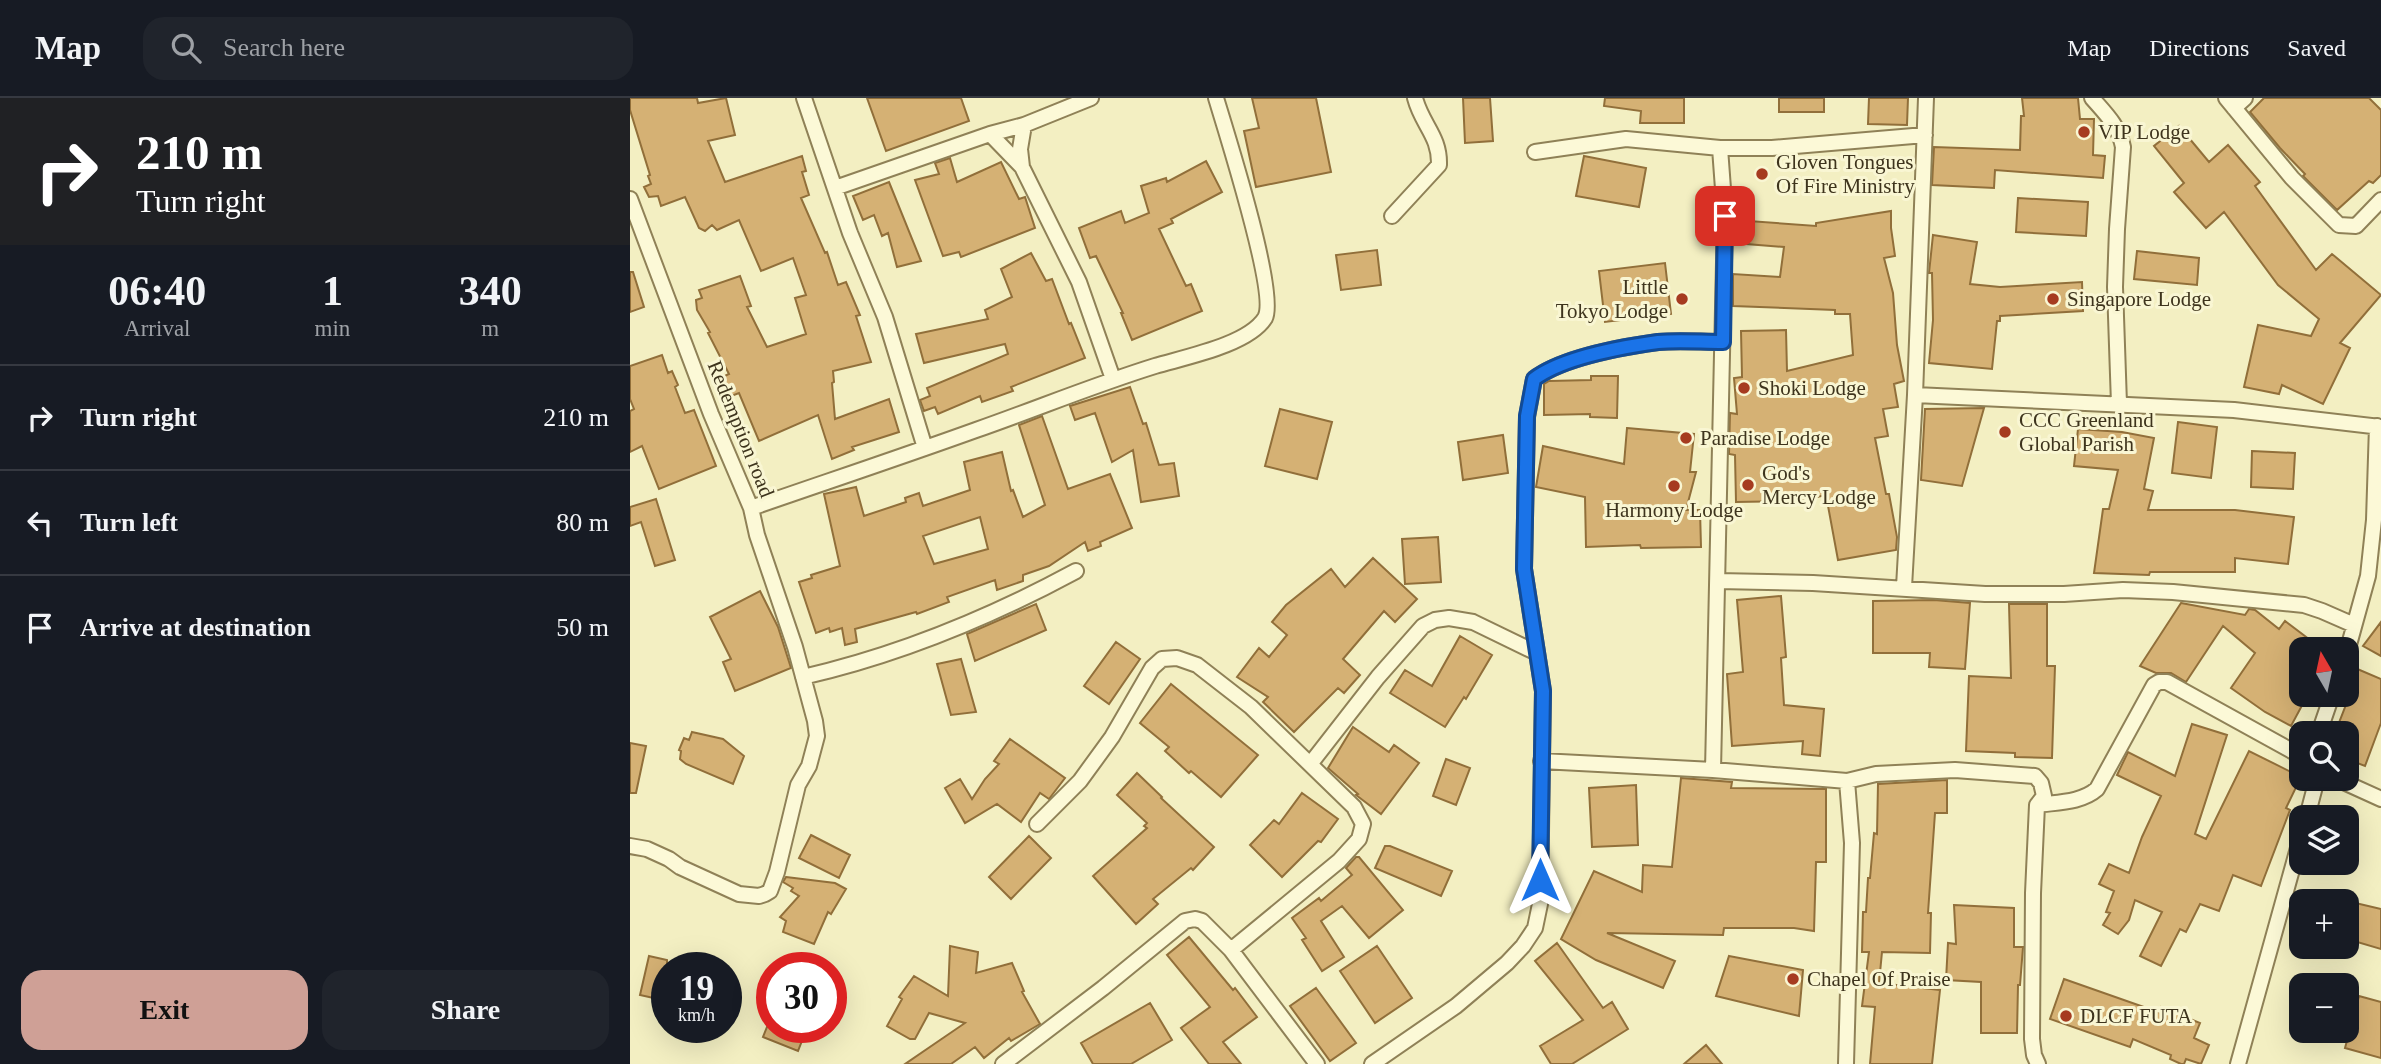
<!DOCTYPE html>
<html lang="en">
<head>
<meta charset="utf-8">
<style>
	body { margin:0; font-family:Georgia,serif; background:#20242c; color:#f1f3f6; height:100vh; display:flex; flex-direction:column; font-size:26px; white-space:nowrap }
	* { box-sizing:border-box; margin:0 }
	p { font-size:23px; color:#9ea1a6 }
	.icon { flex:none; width:38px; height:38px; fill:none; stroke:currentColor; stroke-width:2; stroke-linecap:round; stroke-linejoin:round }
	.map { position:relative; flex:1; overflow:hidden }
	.details { display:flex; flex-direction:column; background:#171b24; width:630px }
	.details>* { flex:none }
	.top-card { background:#202124; color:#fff; overflow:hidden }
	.needle { width:46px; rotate:351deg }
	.buttons { position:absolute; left:1659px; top:539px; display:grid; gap:14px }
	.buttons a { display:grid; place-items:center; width:70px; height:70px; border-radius:14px; background:#171b24; box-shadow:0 7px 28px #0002; font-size:35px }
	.speed { position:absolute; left:21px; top:854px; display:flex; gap:14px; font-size:35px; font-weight:700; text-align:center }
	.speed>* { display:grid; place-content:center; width:91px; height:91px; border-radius:50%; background:#171b24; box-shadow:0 7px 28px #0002; line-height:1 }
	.speed small { font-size:18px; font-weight:400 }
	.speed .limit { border:10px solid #d22; background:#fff; color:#111 }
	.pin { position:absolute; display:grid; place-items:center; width:60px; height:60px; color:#fff; margin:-30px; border-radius:14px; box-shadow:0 4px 10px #0006 }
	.me { position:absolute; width:77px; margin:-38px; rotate:0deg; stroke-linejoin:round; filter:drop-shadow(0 0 5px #0008) }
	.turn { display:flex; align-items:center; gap:24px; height:147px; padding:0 21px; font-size:32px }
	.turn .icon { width:91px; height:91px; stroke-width:2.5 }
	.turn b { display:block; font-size:49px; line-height:60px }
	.eta { display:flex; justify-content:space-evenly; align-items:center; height:119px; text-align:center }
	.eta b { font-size:42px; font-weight:600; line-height:49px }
	.button { display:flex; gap:14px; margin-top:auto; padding:14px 21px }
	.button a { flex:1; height:80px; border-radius:21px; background:#cfa096; color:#111; font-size:28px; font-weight:600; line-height:80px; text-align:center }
	.button a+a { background:#20242c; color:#f1f3f6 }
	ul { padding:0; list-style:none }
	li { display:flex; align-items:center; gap:21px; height:105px; padding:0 21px; border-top:2px solid #363941 }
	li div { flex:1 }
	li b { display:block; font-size:26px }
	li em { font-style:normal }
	header { display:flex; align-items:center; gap:42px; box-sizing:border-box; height:98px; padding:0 35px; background:#171b24; border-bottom:2px solid #363941 }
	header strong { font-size:33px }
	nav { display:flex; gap:38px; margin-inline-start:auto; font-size:24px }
	.search { width:490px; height:63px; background:#20242c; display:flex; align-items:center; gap:18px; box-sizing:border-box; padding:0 24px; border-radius:21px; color:#9ea1a6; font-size:26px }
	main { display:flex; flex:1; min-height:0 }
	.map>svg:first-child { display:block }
	.building { fill:#d5b174; stroke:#916f3a; stroke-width:2; fill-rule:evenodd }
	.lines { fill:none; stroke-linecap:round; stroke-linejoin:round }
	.street-casing { stroke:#8f8157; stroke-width:18 }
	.street { stroke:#fcf9d7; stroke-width:14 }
	.route-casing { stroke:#114b97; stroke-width:18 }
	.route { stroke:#1a73e8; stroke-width:12 }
	.poi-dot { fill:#a63b20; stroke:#f9f6d3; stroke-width:2.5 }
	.labels { text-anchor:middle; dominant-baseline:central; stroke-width:6; stroke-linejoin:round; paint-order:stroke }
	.poi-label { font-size:21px; fill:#3e341d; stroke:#f9f6d3; text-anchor:start }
	.street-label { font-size:21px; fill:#3e341d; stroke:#f9f6d3 }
</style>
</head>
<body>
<header>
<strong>Map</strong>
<div class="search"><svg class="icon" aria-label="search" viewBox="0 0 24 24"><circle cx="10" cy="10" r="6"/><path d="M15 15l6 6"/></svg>Search here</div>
<nav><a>Map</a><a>Directions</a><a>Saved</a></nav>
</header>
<main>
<section class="details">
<div class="top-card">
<div class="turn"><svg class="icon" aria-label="right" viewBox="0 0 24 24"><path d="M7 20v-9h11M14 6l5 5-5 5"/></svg><div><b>210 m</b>Turn right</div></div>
</div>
<div class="eta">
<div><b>06:40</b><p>Arrival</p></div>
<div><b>1</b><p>min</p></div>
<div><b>340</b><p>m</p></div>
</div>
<ul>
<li><svg class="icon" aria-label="right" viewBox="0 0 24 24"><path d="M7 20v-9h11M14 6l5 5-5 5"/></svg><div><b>Turn right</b></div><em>210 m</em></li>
<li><svg class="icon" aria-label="left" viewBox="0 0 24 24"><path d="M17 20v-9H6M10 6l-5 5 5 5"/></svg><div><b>Turn left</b></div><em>80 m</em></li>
<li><svg class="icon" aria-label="arrive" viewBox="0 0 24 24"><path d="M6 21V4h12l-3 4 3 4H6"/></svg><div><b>Arrive at destination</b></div><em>50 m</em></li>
</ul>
<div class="button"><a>Exit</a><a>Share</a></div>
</section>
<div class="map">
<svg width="1751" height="966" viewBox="0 0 1751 966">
	<rect width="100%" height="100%" fill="#f3efc2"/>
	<path class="building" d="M0,0H67L68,5L96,0L105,37L78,43L95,84L172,58L176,73L172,74L179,97L171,100L195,155L197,154L208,187L216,184L230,217L226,218L241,264L203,273L204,284L202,285L205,321L259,301L269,334L222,349L224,352L202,361L188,317L129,343L109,295L96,300L88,281L99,276L78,235L80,234L67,212L66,202L72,200L69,192L110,178L121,208L117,209L137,249L176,236L165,200L176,197L163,160L131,173L109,122L87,132L82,127L75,133L69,130L55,99L31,108L28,98L19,99L14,89L21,86L18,78L20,77L0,12Z
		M237,0H331L339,23L256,53Z
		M622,0H686L701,74L626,89L614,33L629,30Z
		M833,0H860L863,43L835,45Z
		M975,0H1054V25H1010L1011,13L974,8Z
		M1149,0H1194V14H1149Z
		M1239,0H1278L1277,27L1238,26Z
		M1392,0H1448L1450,21H1464L1463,57L1475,58L1473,80L1365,72L1364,90L1302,87L1304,49L1390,52L1391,18H1394Z
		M1634,0H1739L1751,12V77L1743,85L1739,83L1707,112L1673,78L1675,76L1650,50L1620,14Z
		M1549,28L1579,64L1598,47L1630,84L1625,88L1686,172L1702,156L1751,197L1710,245L1720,250L1693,306L1652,287L1649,296L1614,289L1628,227L1681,238L1689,221L1648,187L1594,114L1576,130L1544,94L1554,85L1524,48Z
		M954,58L1016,70L1009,109L946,98Z
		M320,60L327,84L371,64L389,101L395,99L405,130L331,159L329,154L313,158L285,82L309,76L305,65Z
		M576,63L592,94L541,121L543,125L529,131L556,188L561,186L572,213L502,242L491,215H493L466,158L460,160L449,130L491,113L495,125L519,115L511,88L536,80L537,84Z
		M259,84L291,163L267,169L258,135L252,138L244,117L233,122L223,98Z
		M1388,100L1458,104L1456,138L1386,134Z
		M1261,113V130L1265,158L1254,160L1263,195L1267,247L1274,283L1264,286L1268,309L1253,311L1258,338L1245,340L1256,396H1259L1267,439L1266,452L1208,462L1196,397L1173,402V403L1106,404L1105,357L1099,356L1100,315L1107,316L1104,280L1112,279L1111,233L1156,232L1157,273L1223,257L1220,216H1205V212L1103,208V176L1150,179L1154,149L1104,145L1105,122L1186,128V125Z
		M1303,137L1347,144L1340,186L1370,189L1452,184L1453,213L1370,218V223H1367L1362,271L1299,265L1303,222L1302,175H1299Z
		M747,152L751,187L711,192L706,157Z
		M1507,153L1569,160L1567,187L1504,181Z
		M401,155L416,183L422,181L439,226L441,225L455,260L381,289L383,293L352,304L350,298L308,316L305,309L294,313L290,302L300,298L297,290L378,256L375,246L294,265L286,236L358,221L355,212L382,199L371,171Z
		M1035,165L1041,216L975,224L969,173Z
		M0,174H3L14,209L0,214Z
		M32,257L38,275L42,273L48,287L45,289L55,315L64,312L86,368L29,391L12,348L0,354V313L4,311L0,301V268Z
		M961,278H988L987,320L960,319V316L914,317V286L919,283L961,282Z
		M500,289L513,326L516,325L529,367L544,365L549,398L511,404L503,352L482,364L465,315L445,322L440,308Z
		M1354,310L1332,388L1291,382L1295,311Z
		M650,311L702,324L687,381L635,368Z
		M412,318L438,391L480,376L502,430L470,444L471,448L458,453L455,444L419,468L393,477V483L367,492L365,482L317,499L319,504L287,516L286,514L225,531L227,544L215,547L212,530L200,534L199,530L186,535L169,484L182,480L181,477L210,468L194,396L226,389L234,418L276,404L275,400L289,395L293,408L340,392L334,364L372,354L381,393L383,392L393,419L415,407L389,327ZM350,419L358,451L304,466L293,438Z
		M1548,324L1587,329L1581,380L1542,375Z
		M997,330L1064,336L1060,374H1066L1056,412H1070L1071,449L1011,450L1010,447L956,449L955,399L906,389L913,348L994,366Z
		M1448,331L1492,334L1524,340L1514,391L1523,393L1518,412H1605L1664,419L1658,466L1605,460V474H1520L1519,477L1464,475L1473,411H1479L1488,372L1444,368Z
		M873,337L878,375L833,382L828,344Z
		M1622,353L1665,355L1663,391L1621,389Z
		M26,401L45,462L25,468L11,424L0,428V409Z
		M808,439L811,484L775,486L772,441Z
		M743,460L787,501L765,524L754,513L713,561L730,577L714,595L708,590L664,634L633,604L638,599L607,579L629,550L639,559L657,537L642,524L656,507L701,471L715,489Z
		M130,493L148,529L161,570L105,593L93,564L101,561L80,519Z
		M1151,498L1156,559L1151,560L1154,607L1194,611L1190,658L1172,656L1173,643L1102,648L1097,576L1113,574L1107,502Z
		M1304,502L1340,505L1335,571L1299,569L1300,555H1243V503Z
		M1551,505L1615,517L1619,511L1625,512L1649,531L1655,523L1692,551H1671V598L1676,600L1661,628L1635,614L1601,590L1625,555L1593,528L1556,584L1541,575H1526L1510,568Z
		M406,506L416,532L345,563L337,536Z
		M1379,506H1417V568H1425L1422,660L1385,659V655L1336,653L1339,578L1381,580Z
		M1751,524V558L1733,548Z
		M830,538L862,557L836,601L834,599L815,629L760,595L775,572L802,588Z
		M486,544L510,561L479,606L454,588Z
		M331,561L346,614L321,617L307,566Z
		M1725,570L1751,581V625L1735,668L1717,661V635H1705L1717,604L1711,602L1713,597H1717V588Z
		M541,586L628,657L591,699L561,673L559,675L535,653L539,649L510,625Z
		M1562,626L1597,637L1565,736L1576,741L1619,653L1671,679L1656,710L1660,712L1631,788L1603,777L1589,813L1570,806L1556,834L1550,831L1531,868L1510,858L1532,814L1505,802L1499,822L1488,836L1473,827L1480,815L1476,814L1484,793L1469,786L1479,766L1499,775L1512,739L1531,698L1487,677L1498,654L1545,678Z
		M723,629L759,654L764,647L789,665L751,716L726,697L728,696L698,670Z
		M62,634L93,641L114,658L103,686L56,666L50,661L51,653L49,652L54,640L59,642Z
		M380,641L435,680L419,701L410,695L391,724L367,706L335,725L315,690L330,681L342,701L355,681L369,666L364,663Z
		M0,645L16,648L6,695H0Z
		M816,661L840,670L826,707L803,698Z
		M507,675L532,699L531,700L584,749L563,772L561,770L523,801L528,806L506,826L463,778L517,730L514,728L517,725L487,697Z
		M1051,680L1102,684L1101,690L1196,691V764H1186L1184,833L1164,830H1094L1093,837L977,835L1045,863L1033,890L966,862L931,841L964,773L1012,794L1013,767L1042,769Z
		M1317,682V715H1305L1298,815H1301L1300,855L1252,854L1249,885L1310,892L1302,966H1240L1245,909L1232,908L1239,854H1232L1233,814H1236L1238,780H1240L1244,735L1247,736L1248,686Z
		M1006,687L1008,747L962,749L959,690Z
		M672,695L708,721L691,744L688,743L652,779L620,747L644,722L649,726Z
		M181,737L220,757L209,780L169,760Z
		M399,738L421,760L381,801L359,779Z
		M755,748H760L822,773L811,798L745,770Z
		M726,759H729L773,812L739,840L712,808L691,823L714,859L692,873L672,842L676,840L662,820L689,800L691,803L722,777L716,770Z
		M156,779L205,785L216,791L201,816L198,814L184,846L153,834L156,823L150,819L169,798L161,793L163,790L153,784Z
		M1717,803L1751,811V851L1717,841Z
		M1324,807L1384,810V849H1393L1390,887H1388L1387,935H1351V884L1316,882L1318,845L1326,846Z
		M559,839L603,892L605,890L627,919L593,944L611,966H579L551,930L580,909L537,857Z
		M927,845L973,910L982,904L998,931L942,966H921L910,948L953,922L905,863Z
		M320,848L348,854L346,875L382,865L394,893L392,894L410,926L381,943L379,940L354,960L345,949L321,966H275L335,925L299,915L285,941H280L257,928L272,901L269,899L284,878L318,898Z
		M747,848L782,900L745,925L710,873Z
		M19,858L37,862V903L10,897Z
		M1099,858L1173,872L1169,918L1086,898Z
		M1434,881L1528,914L1531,909L1570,925L1564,940L1579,947L1571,966L1556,961L1554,966H1551L1540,961L1541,957L1503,941L1500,949L1420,921Z
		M686,890L726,945L700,963L660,908Z
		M1729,898L1751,904V960L1715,950Z
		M520,905L542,942L501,966H463L451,945Z
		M137,929H161L175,935L168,953L133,939Z
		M1076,947L1092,966H1054Z"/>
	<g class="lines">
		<defs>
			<path id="street" d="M174,0L220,135L255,219L295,350
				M1462,0C1475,15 1489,28 1493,49L1487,131L1485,189L1489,306
				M1596,0L1662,80L1709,127L1726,128L1751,102
				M1604,10L1615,0
				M394,27L390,51L392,69L449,184L483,281
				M360,36L392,69
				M905,54L996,41L1090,50H1142L1295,37
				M205,90L360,36L394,27L461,0
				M0,101L81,316L121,410L127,437L165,549L185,623L187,638L179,668L168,687L147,774L140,793L135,796L129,798L109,796L50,769L39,761L17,751L0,748
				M762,118L809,67C810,38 792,27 785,0
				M1285,297L1604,312L1751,329
				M121,410C196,384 271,359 346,332C406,311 464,287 525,268C555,259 618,247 635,220C648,197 596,33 586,0
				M1088,483L1183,485L1355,496H1434L1493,492L1543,494L1674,507L1692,513L1724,527
				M1274,489L1285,297L1296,0
				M1717,554L1738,478L1744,422L1747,328
				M173,579C269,557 359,520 446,473
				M1689,635L1702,597
				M911,663L1083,672L1217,683L1246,676L1325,672L1405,678L1411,685L1414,698L1407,707L1403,795L1402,941L1404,957L1408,966
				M681,665L748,579L793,528L805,522L819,520L843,524L907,555
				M1083,672L1095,118L1090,50
				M1707,681L1751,701
				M1407,707C1427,704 1451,705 1467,691L1524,587L1529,584H1537L1671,658
				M1677,719L1687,681
				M407,726L450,683L482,639L522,570L532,561L547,560L567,567L621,609L724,709L733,726L729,741L709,763L601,852
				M373,966L473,890L555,823L565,821L572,823L601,852L687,966
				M742,966L826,908L877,865L893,848L905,830L910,806L913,593L894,471L897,319L904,281C932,260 992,249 1028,244C1049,242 1071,244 1093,244
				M1216,966L1222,745L1217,683
				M1608,966L1671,739"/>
		</defs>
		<use href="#street" class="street-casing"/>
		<use href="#street" class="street"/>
	</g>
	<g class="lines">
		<defs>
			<path id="route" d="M910,782L913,593L894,471L897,318L904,281C932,260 992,249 1028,244C1049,242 1071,244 1093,244L1095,118"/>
		</defs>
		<use href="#route" class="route-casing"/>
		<use href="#route" class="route"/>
	</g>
	<g class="poi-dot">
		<circle cx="1454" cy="34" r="7"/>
		<circle cx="1132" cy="76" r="7"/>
		<circle cx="1052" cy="201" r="7"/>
		<circle cx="1423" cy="201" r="7"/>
		<circle cx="1114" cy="290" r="7"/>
		<circle cx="1375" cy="334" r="7"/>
		<circle cx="1056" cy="340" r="7"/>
		<circle cx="1118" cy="387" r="7"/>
		<circle cx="1044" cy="388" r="7"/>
		<circle cx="1163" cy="881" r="7"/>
		<circle cx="1436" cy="918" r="7"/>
	</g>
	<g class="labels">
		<g class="poi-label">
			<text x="1468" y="34">VIP Lodge</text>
			<text x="1146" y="64">Gloven Tongues<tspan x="1146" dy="24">Of Fire Ministry</tspan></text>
			<text x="1038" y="189" text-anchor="end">Little<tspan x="1038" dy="24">Tokyo Lodge</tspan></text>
			<text x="1437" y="201">Singapore Lodge</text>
			<text x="1128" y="290">Shoki Lodge</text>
			<text x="1389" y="322">CCC Greenland<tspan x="1389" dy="24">Global Parish</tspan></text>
			<text x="1070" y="340">Paradise Lodge</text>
			<text x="1132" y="375">God's<tspan x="1132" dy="24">Mercy Lodge</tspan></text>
			<text x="1044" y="412" text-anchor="middle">Harmony Lodge</text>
			<text x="1177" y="881">Chapel Of Praise</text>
			<text x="1450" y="918">DLCF FUTA</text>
		</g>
		<g class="street-label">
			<text transform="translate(111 331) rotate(68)">Redemption road</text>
		</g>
	</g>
</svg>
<div class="buttons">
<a><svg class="needle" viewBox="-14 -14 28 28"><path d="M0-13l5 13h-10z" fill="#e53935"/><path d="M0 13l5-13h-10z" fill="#9ea1a6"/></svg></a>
<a><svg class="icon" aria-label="search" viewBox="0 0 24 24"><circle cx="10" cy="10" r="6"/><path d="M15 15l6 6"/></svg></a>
<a><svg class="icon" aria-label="layers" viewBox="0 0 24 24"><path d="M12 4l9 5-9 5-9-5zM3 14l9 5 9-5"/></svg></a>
<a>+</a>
<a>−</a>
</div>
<div class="speed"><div>19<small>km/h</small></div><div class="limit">30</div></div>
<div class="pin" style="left:1095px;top:118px;background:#d93025"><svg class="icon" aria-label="arrive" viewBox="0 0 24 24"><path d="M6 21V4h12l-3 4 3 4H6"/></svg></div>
<svg class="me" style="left:910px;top:782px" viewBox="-20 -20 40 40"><path d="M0-17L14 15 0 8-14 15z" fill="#1a73e8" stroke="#fff" stroke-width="4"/></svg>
</div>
</main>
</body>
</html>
